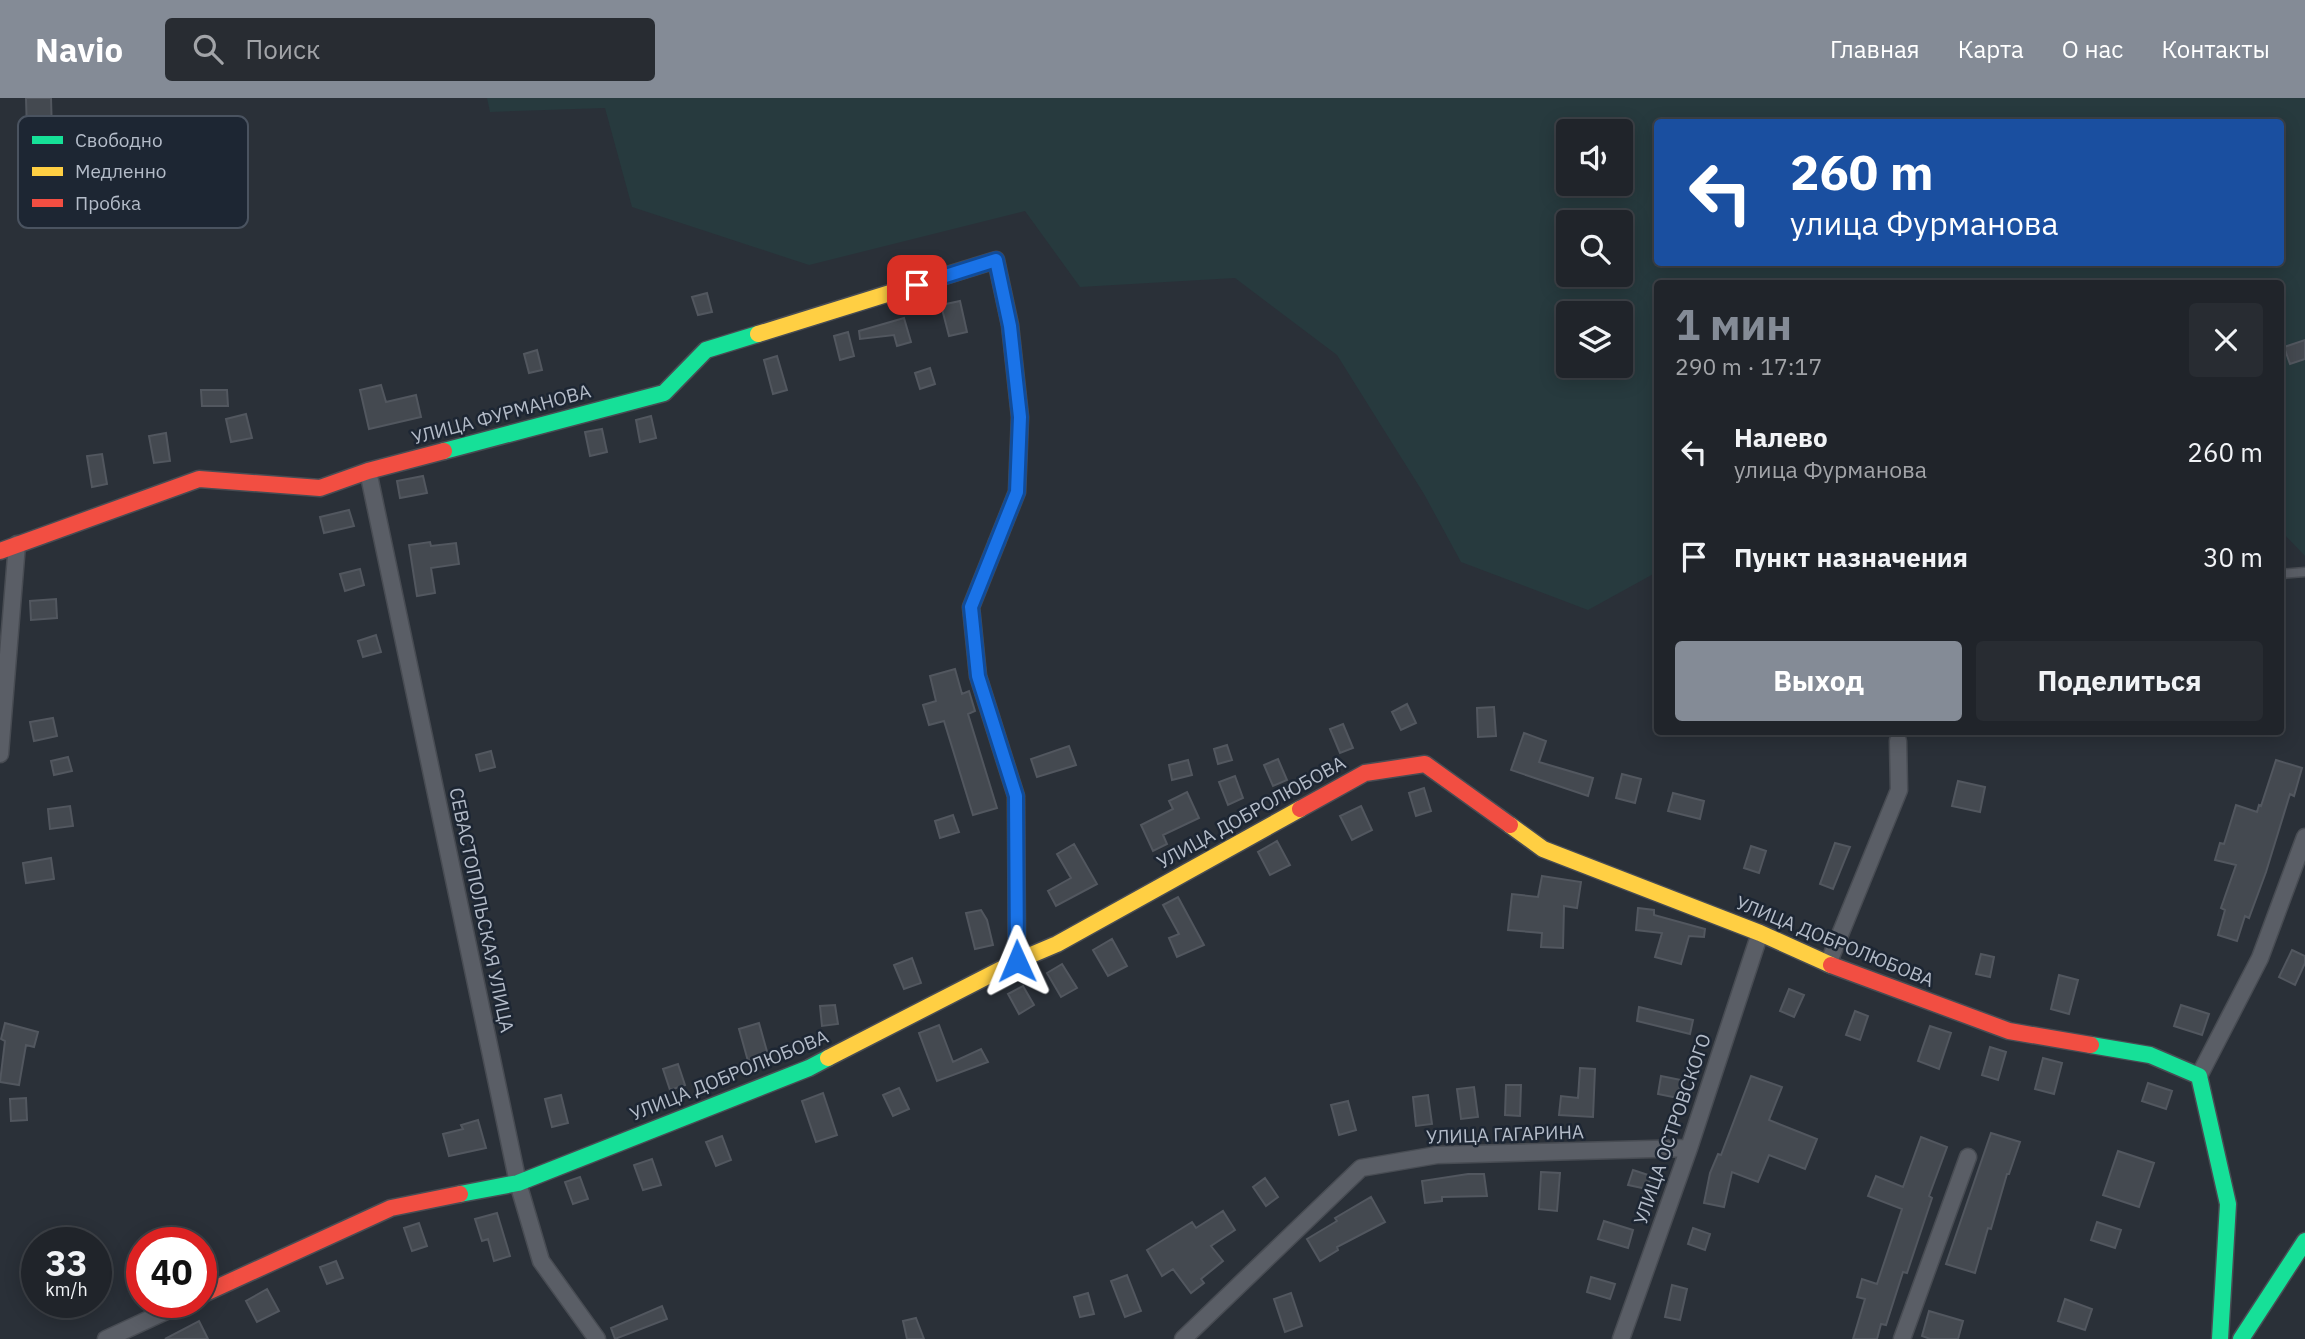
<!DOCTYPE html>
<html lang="ru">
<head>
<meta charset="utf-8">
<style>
	body { margin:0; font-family:"IBM Plex Sans",sans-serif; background:#282c32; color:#f1f3f6; height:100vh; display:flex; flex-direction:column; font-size:26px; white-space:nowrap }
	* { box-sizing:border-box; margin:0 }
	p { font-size:23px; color:#a2a4a8 }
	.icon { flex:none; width:38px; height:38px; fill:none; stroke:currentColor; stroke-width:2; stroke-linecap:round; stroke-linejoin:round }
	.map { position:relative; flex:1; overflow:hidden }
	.panel { position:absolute; left:1654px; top:182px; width:630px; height:455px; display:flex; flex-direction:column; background:#20242a; border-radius:7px; box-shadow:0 4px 18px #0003,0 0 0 2px #3d4147 }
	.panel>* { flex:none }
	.banner { position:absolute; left:1654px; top:21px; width:630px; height:147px; border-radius:7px; box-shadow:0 4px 18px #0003,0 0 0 2px #3d4147; background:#1a4fa0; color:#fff; overflow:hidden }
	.fabs { position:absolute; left:1556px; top:21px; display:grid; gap:14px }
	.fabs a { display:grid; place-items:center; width:77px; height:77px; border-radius:7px; background:#20242a; box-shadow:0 4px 18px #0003,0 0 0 2px #3d4147; font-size:35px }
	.speed { position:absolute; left:21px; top:1129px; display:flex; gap:14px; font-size:35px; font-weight:700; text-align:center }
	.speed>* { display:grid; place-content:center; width:91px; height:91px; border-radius:50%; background:#20242a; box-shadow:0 4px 18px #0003,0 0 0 2px #3d4147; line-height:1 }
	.speed small { font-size:18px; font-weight:400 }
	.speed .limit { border:10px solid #d22; background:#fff; color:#111 }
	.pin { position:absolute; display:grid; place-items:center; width:60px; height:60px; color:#fff; margin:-30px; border-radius:14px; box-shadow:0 4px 10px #0006 }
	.me { position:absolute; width:77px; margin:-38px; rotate:359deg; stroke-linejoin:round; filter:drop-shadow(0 0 5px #0008) }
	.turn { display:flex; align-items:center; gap:24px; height:147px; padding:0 21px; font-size:32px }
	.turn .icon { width:91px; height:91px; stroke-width:2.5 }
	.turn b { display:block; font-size:49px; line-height:60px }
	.round { display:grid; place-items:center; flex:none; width:74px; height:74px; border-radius:7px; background:#282c32 }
	.overview { display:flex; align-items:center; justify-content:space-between; height:119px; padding:0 21px }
	h1 { font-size:42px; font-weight:700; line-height:52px; color:#848b96 }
	.primary-button { display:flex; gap:14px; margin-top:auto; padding:14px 21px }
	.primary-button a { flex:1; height:80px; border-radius:7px; background:#848b96; color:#fff; font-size:28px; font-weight:700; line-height:80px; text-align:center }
	.primary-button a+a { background:#282c32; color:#f1f3f6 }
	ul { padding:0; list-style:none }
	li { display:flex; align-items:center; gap:21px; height:105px; padding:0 21px }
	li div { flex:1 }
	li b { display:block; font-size:26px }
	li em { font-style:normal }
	header { display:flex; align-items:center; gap:42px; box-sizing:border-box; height:98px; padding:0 35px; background:#848b96; color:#fff }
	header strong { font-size:33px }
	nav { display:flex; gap:38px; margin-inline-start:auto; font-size:24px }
	.search { width:490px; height:63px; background:#282c32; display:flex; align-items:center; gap:18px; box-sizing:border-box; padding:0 24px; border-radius:7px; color:#a2a4a8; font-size:26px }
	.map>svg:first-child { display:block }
	.green { fill:#273a3e; fill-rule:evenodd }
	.building { fill:#444950; stroke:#52575f; stroke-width:2 }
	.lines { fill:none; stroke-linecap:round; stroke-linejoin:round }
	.lane-casing { stroke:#484c53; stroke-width:11 }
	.street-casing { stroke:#484c53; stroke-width:19 }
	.fast-casing { stroke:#484c53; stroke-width:19 }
	.slow-casing { stroke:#484c53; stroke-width:19 }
	.jam-casing { stroke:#484c53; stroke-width:19 }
	.lane { stroke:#5a5e66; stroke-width:8 }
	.street { stroke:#5a5e66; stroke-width:16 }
	.fast { stroke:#16e098; stroke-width:16 }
	.slow { stroke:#ffcf43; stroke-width:16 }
	.jam { stroke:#f24e42; stroke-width:16 }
	.route-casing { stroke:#114b97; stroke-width:18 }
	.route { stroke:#1a73e8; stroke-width:12 }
	.labels { text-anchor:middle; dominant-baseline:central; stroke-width:5; stroke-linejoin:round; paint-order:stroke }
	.street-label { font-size:19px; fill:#b4bcc9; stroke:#1d2633 }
	.key { fill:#1d2633; stroke:#4a5360; stroke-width:2 }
	.key-label { font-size:19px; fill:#b4bcc9 }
</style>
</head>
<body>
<header>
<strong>Navio</strong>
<div class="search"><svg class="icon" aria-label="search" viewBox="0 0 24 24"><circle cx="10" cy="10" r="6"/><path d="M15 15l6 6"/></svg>Поиск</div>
<nav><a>Главная</a><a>Карта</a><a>О нас</a><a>Контакты</a></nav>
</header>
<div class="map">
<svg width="2305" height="1241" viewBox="0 0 2305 1241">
	<rect width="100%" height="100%" fill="#2a3038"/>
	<path class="green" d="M487,0H2305V458L2280,432V186H1657V474L1588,512L1461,464L1424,396L1337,257L1235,180L1080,189L1025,113L809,167L632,109L605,10L490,14ZM1657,24H2280V164H1657ZM1568,33H1620V86H1568ZM1568,124H1620V177H1568ZM1568,215H1620V268H1568Z"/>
	<path class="building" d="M26,0H51L52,34H27Z
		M707,195L712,214L698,217L692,199Z
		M960,203L967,234L949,238L941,207Z
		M904,220L911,244L897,248L894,237L860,241L859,233Z
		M848,234L854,258L840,262L834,238Z
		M2305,242V261L2290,266L2284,249Z
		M537,252L542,272L529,275L524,256Z
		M777,258L787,292L773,296L764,262Z
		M930,270L935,286L920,291L915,275Z
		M381,287L386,304L416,297L421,319L369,331L360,292Z
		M201,292H227L228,308H202Z
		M246,316L252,340L231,344L226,321Z
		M651,318L656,340L640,344L636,322Z
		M602,331L607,354L590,358L585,334Z
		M166,335L170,363L154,365L149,338Z
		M102,356L107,386L92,389L87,358Z
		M423,378L427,395L400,400L397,383Z
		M349,412L354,428L324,435L320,419Z
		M430,444L431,448L456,445L459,466L431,470L435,495L417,498L409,447Z
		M360,471L364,487L345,493L340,476Z
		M56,501L57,520L31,522L30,503Z
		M376,537L381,554L363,559L358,543Z
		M955,571L962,596L969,593L975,613L968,616L997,710L973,717L944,623L929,627L923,607L936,603L930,578Z
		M1407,606L1416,625L1401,632L1392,614Z
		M1494,609L1496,638L1478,639L1477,610Z
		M53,620L57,638L34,643L30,624Z
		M1343,626L1353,650L1340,655L1330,631Z
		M1524,635L1546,643L1539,664L1593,680L1588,698L1511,672Z
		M1227,647L1232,662L1218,666L1214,651Z
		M1069,648L1076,667L1037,679L1031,661Z
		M491,653L495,669L480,673L476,657Z
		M68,659L72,673L54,677L51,663Z
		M1278,661L1287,682L1273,688L1264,667Z
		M1188,662L1192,677L1172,682L1169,667Z
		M2276,662L2302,670L2294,698L2290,696L2266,774L2249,820L2245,818L2237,843L2218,837L2225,812L2221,810L2236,767L2215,762L2220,745L2224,746L2236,707L2257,714L2259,707L2261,708Z
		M1622,676L1641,681L1635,705L1616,700Z
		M1235,678L1243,700L1228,707L1219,684Z
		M1958,683L1985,689L1980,714L1952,708Z
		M1424,690L1431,713L1416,718L1409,695Z
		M1187,694L1199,720L1163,737L1167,746L1153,753L1141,727L1173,711L1169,703Z
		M1673,695L1704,703L1700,721L1668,713Z
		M70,708L73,728L50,731L48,711Z
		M1361,708L1372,732L1352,742L1340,718Z
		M953,717L959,734L940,740L935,723Z
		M1277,743L1290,767L1270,777L1258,754Z
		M1835,745L1850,749L1833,791L1820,786Z
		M1074,746L1097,786L1056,808L1048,793L1071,780L1057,756Z
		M1751,748L1766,753L1759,775L1744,770Z
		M51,760L54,781L26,785L23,765Z
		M1542,778L1581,784L1577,810L1564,808L1563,850L1541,849L1542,835L1508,832L1512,796L1538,799Z
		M1178,799L1204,847L1177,859L1169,840L1179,836L1163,807Z
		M1638,810L1654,812V817L1705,831L1704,839L1689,838L1681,866L1655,859L1662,835L1636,832Z
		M981,812L987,822L993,847L975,851L966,815Z
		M1112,841L1127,868L1108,878L1093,852Z
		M2292,852L2305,858V865L2295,887L2279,879Z
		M1981,856L1994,859L1990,879L1976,876Z
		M912,860L921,885L904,891L894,867Z
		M1062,866L1077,890L1061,899L1047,875Z
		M2059,877L2078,882L2069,916L2051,911Z
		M1023,888L1034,907L1019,916L1008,896Z
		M1789,891L1804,897L1794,919L1780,913Z
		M835,907L838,926L822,928L820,908Z
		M2181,907L2209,916L2202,937L2174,928Z
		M1639,909L1693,922L1690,936L1637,923Z
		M1855,913L1868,918L1860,942L1846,937Z
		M5,925L38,934L34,949L26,947L19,987L0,984L5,943L1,941Z
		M759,925L768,957L748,963L739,931Z
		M939,927L953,964L981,951L988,964L937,983L919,935Z
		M1930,928L1951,935L1939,971L1918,963Z
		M1990,949L2006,954L1998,982L1982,977Z
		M2043,960L2062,965L2054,996L2035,991Z
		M678,966L685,987L670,992L663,971Z
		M1580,970L1595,971L1593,1019L1559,1017L1561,998L1578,1000Z
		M1661,978L1681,982L1678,1000L1658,996Z
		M1751,978L1782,989L1769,1022L1817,1041L1805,1071L1769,1057L1758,1084L1732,1074L1724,1109L1704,1105L1710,1075L1718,1056L1721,1057Z
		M2148,985L2172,993L2166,1011L2142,1003Z
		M1506,987H1521L1520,1018L1505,1017Z
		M1474,989L1478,1019L1461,1021L1457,991Z
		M899,990L909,1011L893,1018L883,997Z
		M823,995L837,1037L816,1044L802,1003Z
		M561,997L568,1025L552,1029L545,1001Z
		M1428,997L1432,1026L1416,1028L1413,999Z
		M26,1000L27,1022L11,1023L10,1001Z
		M1348,1003L1356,1032L1339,1037L1331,1007Z
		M478,1022L486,1050L449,1058L443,1036L463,1031L461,1027Z
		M1991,1035L2020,1044L2009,1076H2007L1991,1131L1988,1130L1975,1175L1946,1166Z
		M722,1038L731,1062L716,1068L706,1044Z
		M1921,1039L1947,1049L1929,1098L1932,1100L1907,1175L1903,1174L1886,1227L1881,1226L1877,1241H1853L1865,1201L1857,1199L1862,1181L1877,1186L1902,1111L1868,1098L1876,1078L1903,1089Z
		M2118,1053L2154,1065L2139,1109L2103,1097Z
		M652,1061L661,1087L643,1092L634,1067Z
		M1633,1072L1651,1078L1647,1091L1628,1087Z
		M1541,1074L1560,1075L1557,1113L1539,1111Z
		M1468,1076H1484L1487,1098L1442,1099V1103L1425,1105L1422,1083Z
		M580,1079L588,1101L573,1106L565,1084Z
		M1265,1080L1278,1099L1266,1108L1253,1089Z
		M1371,1099L1385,1124L1337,1149L1338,1152L1320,1163L1307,1141L1337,1123L1335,1120Z
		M1223,1113L1235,1132L1211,1148L1223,1163L1201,1181L1204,1185L1191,1195L1173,1171L1162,1178L1147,1152L1192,1124L1196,1130Z
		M497,1115L510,1158L494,1163L488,1141L482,1143L475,1121Z
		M1604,1123L1633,1132L1628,1150L1598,1141Z
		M2097,1124L2121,1132L2115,1150L2091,1142Z
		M419,1125L427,1148L412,1153L404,1130Z
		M1693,1130L1710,1136L1705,1152L1688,1146Z
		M336,1163L343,1180L327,1186L320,1169Z
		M1127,1177L1141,1213L1125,1219L1111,1183Z
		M1591,1179L1615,1186L1610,1201L1587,1194Z
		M1672,1187L1687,1191L1680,1222L1665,1219Z
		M267,1191L279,1213L257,1224L246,1203Z
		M1088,1195L1094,1216L1080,1219L1074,1199Z
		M1291,1195L1302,1228L1285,1234L1274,1201Z
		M2065,1201L2092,1211L2085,1232L2058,1223Z
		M662,1208L667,1221L615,1241L611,1230Z
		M1929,1213L1963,1223L1958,1241H1930L1922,1238Z
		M916,1220L924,1241H907L903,1223Z
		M199,1223L208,1241H165Z"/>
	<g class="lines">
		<defs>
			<path id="lane" d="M2280,476L2305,474"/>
			<path id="street" d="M368,373L518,1085L541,1163L597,1241
				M0,656L17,446
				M1828,866L1899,692L1898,643
				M2199,978L2260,860L2305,739
				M106,1241L186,1204
				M1183,1241L1361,1070L1437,1057L1689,1050
				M1621,1241L1689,1050L1760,835
				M1902,1241L1968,1059"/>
			<path id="fast" d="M444,353L664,295L706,252L758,236
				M997,444L971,509L978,578L1016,698L1017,863
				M2091,947L2150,957L2199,978L2228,1106L2220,1241
				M460,1096L518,1085L809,970L828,960
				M2241,1241L2305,1143"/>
			<path id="slow" d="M758,236L996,162L1010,227L1020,319L1017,394L997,444
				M1510,727L1543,751L1760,835L1831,867
				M828,960L1017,863L1057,846L1300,711"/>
			<path id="jam" d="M0,453L199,381L320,390L368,373L444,353
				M1300,711L1365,675L1425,666L1510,727
				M1831,867L2009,933L2091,947
				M201,1197L391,1110L460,1096"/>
		</defs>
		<use href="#lane" class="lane-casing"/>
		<use href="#street" class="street-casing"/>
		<use href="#fast" class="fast-casing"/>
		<use href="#slow" class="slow-casing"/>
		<use href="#jam" class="jam-casing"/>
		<use href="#lane" class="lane"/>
		<use href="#street" class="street"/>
		<use href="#fast" class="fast"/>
		<use href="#slow" class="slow"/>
		<use href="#jam" class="jam"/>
	</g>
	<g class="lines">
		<defs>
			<path id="route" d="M917,187L996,162L1010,228L1020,319L1017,394L971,509L978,578L1016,698L1017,863"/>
		</defs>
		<use href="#route" class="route-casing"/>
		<use href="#route" class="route"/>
	</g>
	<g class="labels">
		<g class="street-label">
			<text transform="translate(501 316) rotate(-15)">УЛИЦА ФУРМАНОВА</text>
			<text transform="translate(1251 714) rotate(-29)">УЛИЦА ДОБРОЛЮБОВА</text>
			<text transform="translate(482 812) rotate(78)">СЕВАСТОПОЛЬСКАЯ УЛИЦА</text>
			<text transform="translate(1835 843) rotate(22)">УЛИЦА ДОБРОЛЮБОВА</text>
			<text transform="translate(729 977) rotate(-22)">УЛИЦА ДОБРОЛЮБОВА</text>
			<text transform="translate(1672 1031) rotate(-71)">УЛИЦА ОСТРОВСКОГО</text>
			<text transform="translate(1505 1036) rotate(-2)">УЛИЦА ГАГАРИНА</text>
		</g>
	</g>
	<rect x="18" y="18" width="230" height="112" rx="10" class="key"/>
	<rect x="32" y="38" width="31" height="8" fill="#16e098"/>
	<rect x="32" y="69" width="31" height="9" fill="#ffcf43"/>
	<rect x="32" y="101" width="31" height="8" fill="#f24e42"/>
	<g class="key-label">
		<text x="75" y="49">Свободно</text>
		<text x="75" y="80">Медленно</text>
		<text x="75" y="112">Пробка</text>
	</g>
</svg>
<div class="fabs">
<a><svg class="icon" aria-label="sound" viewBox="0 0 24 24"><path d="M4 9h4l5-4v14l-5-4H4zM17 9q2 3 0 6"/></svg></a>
<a><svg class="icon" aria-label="search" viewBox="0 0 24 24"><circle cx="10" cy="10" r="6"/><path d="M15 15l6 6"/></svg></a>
<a><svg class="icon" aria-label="layers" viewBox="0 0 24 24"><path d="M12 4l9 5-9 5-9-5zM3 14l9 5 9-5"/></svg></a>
</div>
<div class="speed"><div>33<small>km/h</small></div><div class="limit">40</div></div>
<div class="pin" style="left:917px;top:187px;background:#d93025"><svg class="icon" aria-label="arrive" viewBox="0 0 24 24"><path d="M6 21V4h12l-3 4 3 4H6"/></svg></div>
<svg class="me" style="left:1017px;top:863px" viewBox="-20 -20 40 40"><path d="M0-17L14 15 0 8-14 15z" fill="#1a73e8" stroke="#fff" stroke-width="4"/></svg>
<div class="banner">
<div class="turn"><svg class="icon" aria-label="left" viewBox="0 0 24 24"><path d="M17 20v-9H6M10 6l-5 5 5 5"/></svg><div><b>260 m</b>улица Фурманова</div></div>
</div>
<section class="panel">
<div class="overview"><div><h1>1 мин</h1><p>290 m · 17:17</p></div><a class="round"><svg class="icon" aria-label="close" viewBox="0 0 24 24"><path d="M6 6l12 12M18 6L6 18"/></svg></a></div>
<ul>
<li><svg class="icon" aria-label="left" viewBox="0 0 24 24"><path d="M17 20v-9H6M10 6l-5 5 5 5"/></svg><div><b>Налево</b><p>улица Фурманова</p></div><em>260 m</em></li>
<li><svg class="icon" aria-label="arrive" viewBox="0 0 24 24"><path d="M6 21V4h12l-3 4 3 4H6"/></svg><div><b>Пункт назначения</b></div><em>30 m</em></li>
</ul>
<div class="primary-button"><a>Выход</a><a>Поделиться</a></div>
</section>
</div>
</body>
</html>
